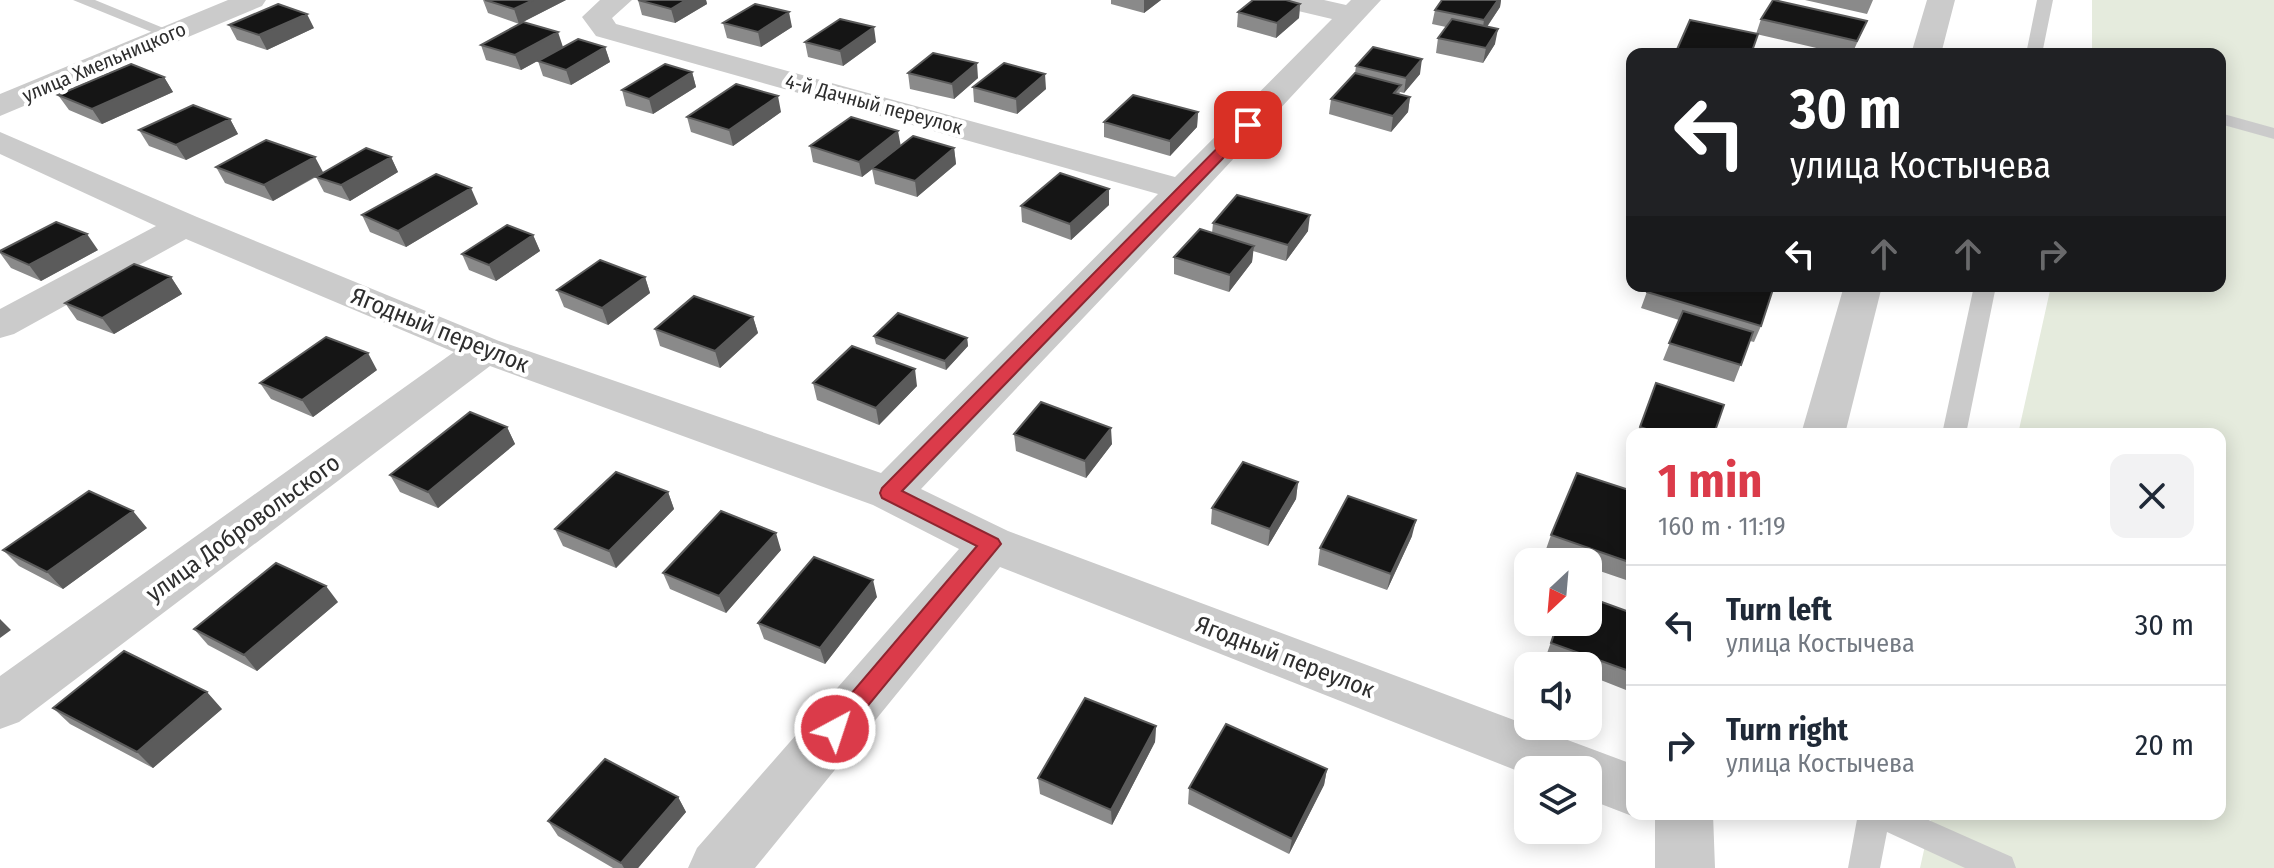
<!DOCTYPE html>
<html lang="en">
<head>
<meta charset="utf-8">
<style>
	body { margin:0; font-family:"Fira Sans Condensed",sans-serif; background:#f2f2f3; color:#1f2937; height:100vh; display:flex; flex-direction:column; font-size:30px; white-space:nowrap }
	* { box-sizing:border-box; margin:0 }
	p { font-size:26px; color:#747a83 }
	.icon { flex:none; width:44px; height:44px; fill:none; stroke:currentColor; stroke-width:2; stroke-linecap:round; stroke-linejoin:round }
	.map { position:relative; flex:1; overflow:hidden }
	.panel { position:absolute; left:1626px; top:428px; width:600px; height:392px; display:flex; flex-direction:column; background:#fff; border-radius:16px; box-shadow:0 4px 20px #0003 }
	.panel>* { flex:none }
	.banner { position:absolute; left:1626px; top:48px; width:600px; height:244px; border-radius:16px; box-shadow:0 4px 20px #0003; background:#202124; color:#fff; overflow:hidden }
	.needle { width:52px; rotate:206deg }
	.tools { position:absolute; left:1514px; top:548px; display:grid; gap:16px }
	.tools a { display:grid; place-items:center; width:88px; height:88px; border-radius:16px; background:#fff; box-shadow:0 4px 20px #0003; font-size:40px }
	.pin { position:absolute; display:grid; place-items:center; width:68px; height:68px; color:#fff; margin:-34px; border-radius:16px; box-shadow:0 4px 12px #0006 }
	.me { position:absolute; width:88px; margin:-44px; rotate:40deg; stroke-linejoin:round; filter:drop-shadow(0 0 6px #0008) }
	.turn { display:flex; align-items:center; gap:28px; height:168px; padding:0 32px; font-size:36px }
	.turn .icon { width:104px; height:104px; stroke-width:2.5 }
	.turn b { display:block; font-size:56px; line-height:68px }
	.lanes { display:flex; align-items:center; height:76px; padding:0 32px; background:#0003; justify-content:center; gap:40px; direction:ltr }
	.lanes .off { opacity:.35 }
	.round { display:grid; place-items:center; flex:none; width:84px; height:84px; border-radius:16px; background:#f2f2f3 }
	.head { display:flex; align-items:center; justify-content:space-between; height:136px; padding:0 32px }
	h1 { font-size:48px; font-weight:700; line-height:60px; color:#db3b4a }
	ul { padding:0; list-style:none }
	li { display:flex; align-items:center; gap:24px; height:120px; padding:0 32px; border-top:2px solid #e0e1e3 }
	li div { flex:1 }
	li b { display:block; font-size:30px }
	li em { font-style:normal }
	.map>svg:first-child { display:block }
	.green { fill:#e5ebdd }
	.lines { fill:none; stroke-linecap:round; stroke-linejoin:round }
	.lane { fill:#cbcbcb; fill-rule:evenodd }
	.street { fill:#cbcbcb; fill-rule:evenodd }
	.wall { fill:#8a8a8a }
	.shaded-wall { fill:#5b5b5b }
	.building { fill:#151515; stroke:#5b5b5b; stroke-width:2 }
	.route { fill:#db3b4a; stroke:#8e2630; stroke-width:2 }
	.labels { text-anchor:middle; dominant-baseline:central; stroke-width:8; stroke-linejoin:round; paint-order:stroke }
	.far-street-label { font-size:20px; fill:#2e2e2e; stroke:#fff }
	.street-label { font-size:24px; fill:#2e2e2e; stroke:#fff }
</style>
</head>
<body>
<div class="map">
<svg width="2274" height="868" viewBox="0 0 2274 868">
	<rect width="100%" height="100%" fill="#fff"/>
	<path class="green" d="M2092,0H2274V868H1920L1932,814H2220V434H2018L2051,286H2220V54H2092Z"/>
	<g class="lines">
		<path class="lane" d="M73,0H95L178,34L176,37H164Z
			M2037,0H2053L2042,54H2026Z
			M2220,113L2274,128V139L2220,124Z
			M1974,286H1996L1966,434H1942Z
			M1858,814H1915L2012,857L2016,868H1965L1887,832L1880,868H1848Z"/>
		<path class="street" d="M228,0H266L262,6L0,116V94Z
			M600,0H632L612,18L616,24L1175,177L1332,19L1277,6L1273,0H1324L1346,5L1351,0H1381L1197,198L921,489L1008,531L1632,764V814H1636L1632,816L1588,799V770H1528V775L1000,567L755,868H688L697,848L959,549L873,505L490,366L19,722L0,729V676L454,352L186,239L14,334L0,338V309L156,226L0,154V132L197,217L499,341L881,473L1158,194L596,36L582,17Z
			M1927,0H1955L1941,54H1911Z
			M1844,286H1882L1845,434H1801Z
			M1655,814H1713L1715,868H1655Z"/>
	</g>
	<path class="wall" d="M483,0H566L519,24L488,13Z
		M638,0H706L707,4L675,23L642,15Z
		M1111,0H1161L1144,13L1111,4Z
		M1442,0H1501L1500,7L1487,27L1495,44L1483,63L1436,53L1438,38L1446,27L1432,24L1435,10Z
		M1805,0H1873L1867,14Z
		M1300,4L1299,18L1276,38L1237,27L1238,12Z
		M1761,19L1867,21L1852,54H1842L1756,34Z
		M723,23L792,27L761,47L727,38Z
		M229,25L314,28L267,50L237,40Z
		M805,42H876L843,66L808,57Z
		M481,45L563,47L521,70L486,60Z
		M605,47L610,62L571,85L543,76L538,61Z
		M1356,66L1420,74L1404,93L1400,92L1399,94L1410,97L1408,112L1391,132L1329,114L1331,99L1355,73Z
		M692,72L696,87L653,114L626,106L622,90Z
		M908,73L978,78L954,99L910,89Z
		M164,77L173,92L102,124L69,110L58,95Z
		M973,87L1046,89L1017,114L974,102Z
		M781,112L733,146L691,132L687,117Z
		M1198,112L1197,127L1170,156L1104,137V122Z
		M230,119L238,134L186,160L149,146L139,130Z
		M810,146H900L954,148L956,164L917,197L875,184L872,169L862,177L813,162Z
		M391,157L398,172L350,201L324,192L316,177L273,201L225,183L216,167L323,172Z
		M1109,189V205L1071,240L1022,222L1021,206Z
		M478,204L406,247L370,232L362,215Z
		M1213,223L1308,231L1286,261L1253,251L1252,262L1229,292L1174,274V257L1212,233Z
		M533,235L540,251L496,281L469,270L462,254Z
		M98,250L41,281L11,268L0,253V251Z
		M171,277L182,294L114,334L77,320L65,303Z
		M645,277L650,293L608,325L564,307L557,290Z
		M1649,286L1761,326L1754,342L1750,341L1734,382L1663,360L1679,320L1641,308Z
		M753,317L758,333L720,368L660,346L655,329Z
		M874,336L967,338L968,346L946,370L876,344Z
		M377,370L313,417L271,399L260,383Z
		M813,383L917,386L879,425L817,400Z
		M1656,383L1714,434H1637Z
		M507,427L515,444L438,508L400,492L390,475Z
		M1014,434L1112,444L1086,478L1016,451Z
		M1298,482L1296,499L1268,546L1211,524L1212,508Z
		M1632,491V582L1588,567V562H1575L1545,552L1551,535Z
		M668,492L674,509L616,568L563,546L555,529Z
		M147,528L63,589L19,566L3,550Z
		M1412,536L1387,590L1318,565L1320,548Z
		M781,550L726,613L670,589L663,573Z
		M877,597L825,664L764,639L758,623Z
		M338,602L257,671L208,645L194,629Z
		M1632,613V677L1626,690L1588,675V666H1563L1545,659L1558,622H1588Z
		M53,708L222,709L153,768L70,724Z
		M1156,726L1155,742L1112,825L1040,794L1038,778Z
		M1327,769L1324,785L1289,854L1188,804L1189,788Z
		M678,797L686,812L638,868H613L558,836L548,821Z"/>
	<path class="shaded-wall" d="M533,0H566L519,24L514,9Z
		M686,0H706L707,4L675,23L671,9Z
		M1144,0H1161L1144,13Z
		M1498,0H1501L1500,7L1482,34L1484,20Z
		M1300,4L1299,18L1276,38L1277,23Z
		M789,12L792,27L761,47L758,32Z
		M307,14L314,28L267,50L259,35Z
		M874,27L876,42L843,66L840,51Z
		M1498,29L1495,44L1483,63L1486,48Z
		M558,32L563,47L521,70L515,55Z
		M605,47L610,62L571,85L566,70Z
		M1422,59L1420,74L1404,93L1406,78Z
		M977,63L978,78L954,99L952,84Z
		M692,72L696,87L653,114L649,99Z
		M1045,74L1046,89L1017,114L1016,99Z
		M164,77L173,92L102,124L92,109Z
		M778,96L781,112L733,146L729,130Z
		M1410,97L1408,112L1391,132L1393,116Z
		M1198,112L1197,127L1170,156V141Z
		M230,119L238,134L186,160L176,145Z
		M898,131L901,147L862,177L859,162Z
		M954,148L956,164L917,197L915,181Z
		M315,157L323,172L273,201L264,185Z
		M391,157L398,172L350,201L341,185Z
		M471,188L478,204L406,247L398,231Z
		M1109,189V205L1071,240L1070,224Z
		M1310,215L1308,231L1286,261L1288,245Z
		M87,234L98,250L41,281L29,265Z
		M533,235L540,251L496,281L489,265Z
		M1254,246L1252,262L1229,292L1230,275Z
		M171,277L182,294L114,334L102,318Z
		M645,277L650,293L608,325L602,308Z
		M753,317L758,333L720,368L715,351Z
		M967,338L968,346L946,370L945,361Z
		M368,353L377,370L313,417L302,400Z
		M915,369L917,386L879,425L876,408Z
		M507,427L515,444L438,508L428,492Z
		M1111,428L1112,444L1086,478L1085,461Z
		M1298,482L1296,499L1268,546L1270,529Z
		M668,492L674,509L616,568L609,551Z
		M133,511L147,528L63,589L47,572Z
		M1416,520L1412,536L1387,590L1391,574Z
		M776,533L781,550L726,613L719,596Z
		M873,580L877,597L825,664L820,648Z
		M326,586L338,602L257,671L244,655Z
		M0,619L11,630L0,638Z
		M207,692L222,709L153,768L137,752Z
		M1156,726L1155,742L1112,825L1111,810Z
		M1327,769L1324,785L1289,854L1292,839Z
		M678,797L686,812L638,868H624L621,863Z"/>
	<path class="building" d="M485,0H533L514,9Z
		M638,0H686L671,9Z
		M1253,0H1286L1300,4L1277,23L1238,12Z
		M1442,0H1498L1484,20L1435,10Z
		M1773,0H1774L1867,21L1857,41L1761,19Z
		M278,4L307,14L259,35L229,25Z
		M755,4L789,12L758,32L723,23Z
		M840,19L874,27L840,51L805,42Z
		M1452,19L1498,29L1486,48L1438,38Z
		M1690,20L1758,34L1751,54H1675Z
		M523,22L558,32L515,55L481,45Z
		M578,39L605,47L566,70L538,61Z
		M1373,47L1422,59L1406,78L1356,66Z
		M933,53L977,63L952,84L908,73Z
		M1004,63L1045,74L1016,99L973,87Z
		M131,64L164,77L92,109L58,95Z
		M665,64L692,72L649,99L622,90Z
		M1355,73L1401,85L1394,93L1410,97L1393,116L1331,99Z
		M736,84L778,96L729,130L687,117Z
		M1133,95L1198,112L1170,141L1104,122Z
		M193,105L230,119L176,145L139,130Z
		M851,117L898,131L859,162L810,146Z
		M913,136L954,148L915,181L872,168Z
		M266,140L315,157L264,185L216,167Z
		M366,148L391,157L341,185L316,177Z
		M1060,173L1109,189L1070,224L1021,206Z
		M436,174L471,188L398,231L362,215Z
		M1237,195L1310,215L1288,245L1213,223Z
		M56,222L87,234L29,265L0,252V251Z
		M507,225L533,235L489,265L462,254Z
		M1200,229L1254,246L1230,275L1174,257Z
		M600,260L645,277L602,308L557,290Z
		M134,264L171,277L102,318L65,303Z
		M1649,286H1774L1761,326L1647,292Z
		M694,296L753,317L715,351L655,329Z
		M1683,311L1753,332L1741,365L1669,343Z
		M898,313L967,338L945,361L874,336Z
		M326,337L368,353L302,400L260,383Z
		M852,346L915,369L876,408L813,383Z
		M1656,383L1724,405L1714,434H1661L1640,427Z
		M1041,402L1111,428L1085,461L1014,434Z
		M470,412L507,427L428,492L390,475Z
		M1243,462L1298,482L1270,529L1212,508Z
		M616,472L668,492L609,551L555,529Z
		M1577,473L1632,491V563L1551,535Z
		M89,491L133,511L47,572L3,550Z
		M1348,496L1416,520L1391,574L1320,548Z
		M721,511L776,533L719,596L663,573Z
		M814,557L873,580L820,648L758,623Z
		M276,563L326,586L244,655L194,629Z
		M1588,597L1632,613V672L1551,643L1558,622H1588Z
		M124,651L207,692L137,752L53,708Z
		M1085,698L1156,726L1111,810L1038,778Z
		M1226,724L1327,769L1292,839L1189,788Z
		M605,759L678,797L621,863L548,821Z"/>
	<path class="route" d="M1243,122L1255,125L902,491L998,539L1001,544L843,736L835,739L827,736L823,729L827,722L977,546L882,498L880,493L882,488Z"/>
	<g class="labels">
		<g class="far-street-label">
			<text transform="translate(104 62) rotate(-23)">улица Хмельницкого</text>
			<text transform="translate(874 104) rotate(15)">4-й Дачный переулок</text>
		</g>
		<g class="street-label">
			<text transform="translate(440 330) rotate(22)">Ягодный переулок</text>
			<text transform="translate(243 528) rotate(-36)">улица Добровольского</text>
			<text transform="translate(1285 657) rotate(21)">Ягодный переулок</text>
		</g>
	</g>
</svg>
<div class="tools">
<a><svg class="needle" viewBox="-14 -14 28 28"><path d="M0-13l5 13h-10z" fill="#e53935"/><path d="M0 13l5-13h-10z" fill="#747a83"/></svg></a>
<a><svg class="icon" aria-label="sound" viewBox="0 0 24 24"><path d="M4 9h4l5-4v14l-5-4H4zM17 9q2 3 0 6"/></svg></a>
<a><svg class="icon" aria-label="layers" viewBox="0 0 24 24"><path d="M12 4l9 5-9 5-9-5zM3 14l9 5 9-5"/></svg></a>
</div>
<div class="pin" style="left:1248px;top:125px;background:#d93025"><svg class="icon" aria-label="arrive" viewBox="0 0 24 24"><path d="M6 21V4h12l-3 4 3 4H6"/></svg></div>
<svg class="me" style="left:835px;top:729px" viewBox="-20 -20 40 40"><circle r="17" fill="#db3b4a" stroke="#fff" stroke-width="3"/><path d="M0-11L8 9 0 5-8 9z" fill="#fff"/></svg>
<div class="banner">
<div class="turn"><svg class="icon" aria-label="left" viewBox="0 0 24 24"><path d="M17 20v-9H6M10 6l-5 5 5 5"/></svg><div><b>30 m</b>улица Костычева</div></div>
<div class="lanes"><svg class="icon" aria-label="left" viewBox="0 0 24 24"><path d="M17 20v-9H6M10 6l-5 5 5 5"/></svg><svg class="icon off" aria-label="ahead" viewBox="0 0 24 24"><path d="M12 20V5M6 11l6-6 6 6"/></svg><svg class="icon off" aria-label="ahead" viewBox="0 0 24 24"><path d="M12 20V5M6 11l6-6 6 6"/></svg><svg class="icon off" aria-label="right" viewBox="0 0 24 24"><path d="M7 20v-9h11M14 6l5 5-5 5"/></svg></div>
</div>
<section class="panel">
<div class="head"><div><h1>1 min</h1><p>160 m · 11:19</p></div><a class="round"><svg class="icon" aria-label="close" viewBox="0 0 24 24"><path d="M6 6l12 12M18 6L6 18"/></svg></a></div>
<ul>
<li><svg class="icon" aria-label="left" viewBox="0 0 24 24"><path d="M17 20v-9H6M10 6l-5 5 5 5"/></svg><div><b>Turn left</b><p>улица Костычева</p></div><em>30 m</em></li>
<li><svg class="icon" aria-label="right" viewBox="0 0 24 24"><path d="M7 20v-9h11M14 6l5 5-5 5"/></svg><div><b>Turn right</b><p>улица Костычева</p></div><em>20 m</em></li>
</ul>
</section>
</div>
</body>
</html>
